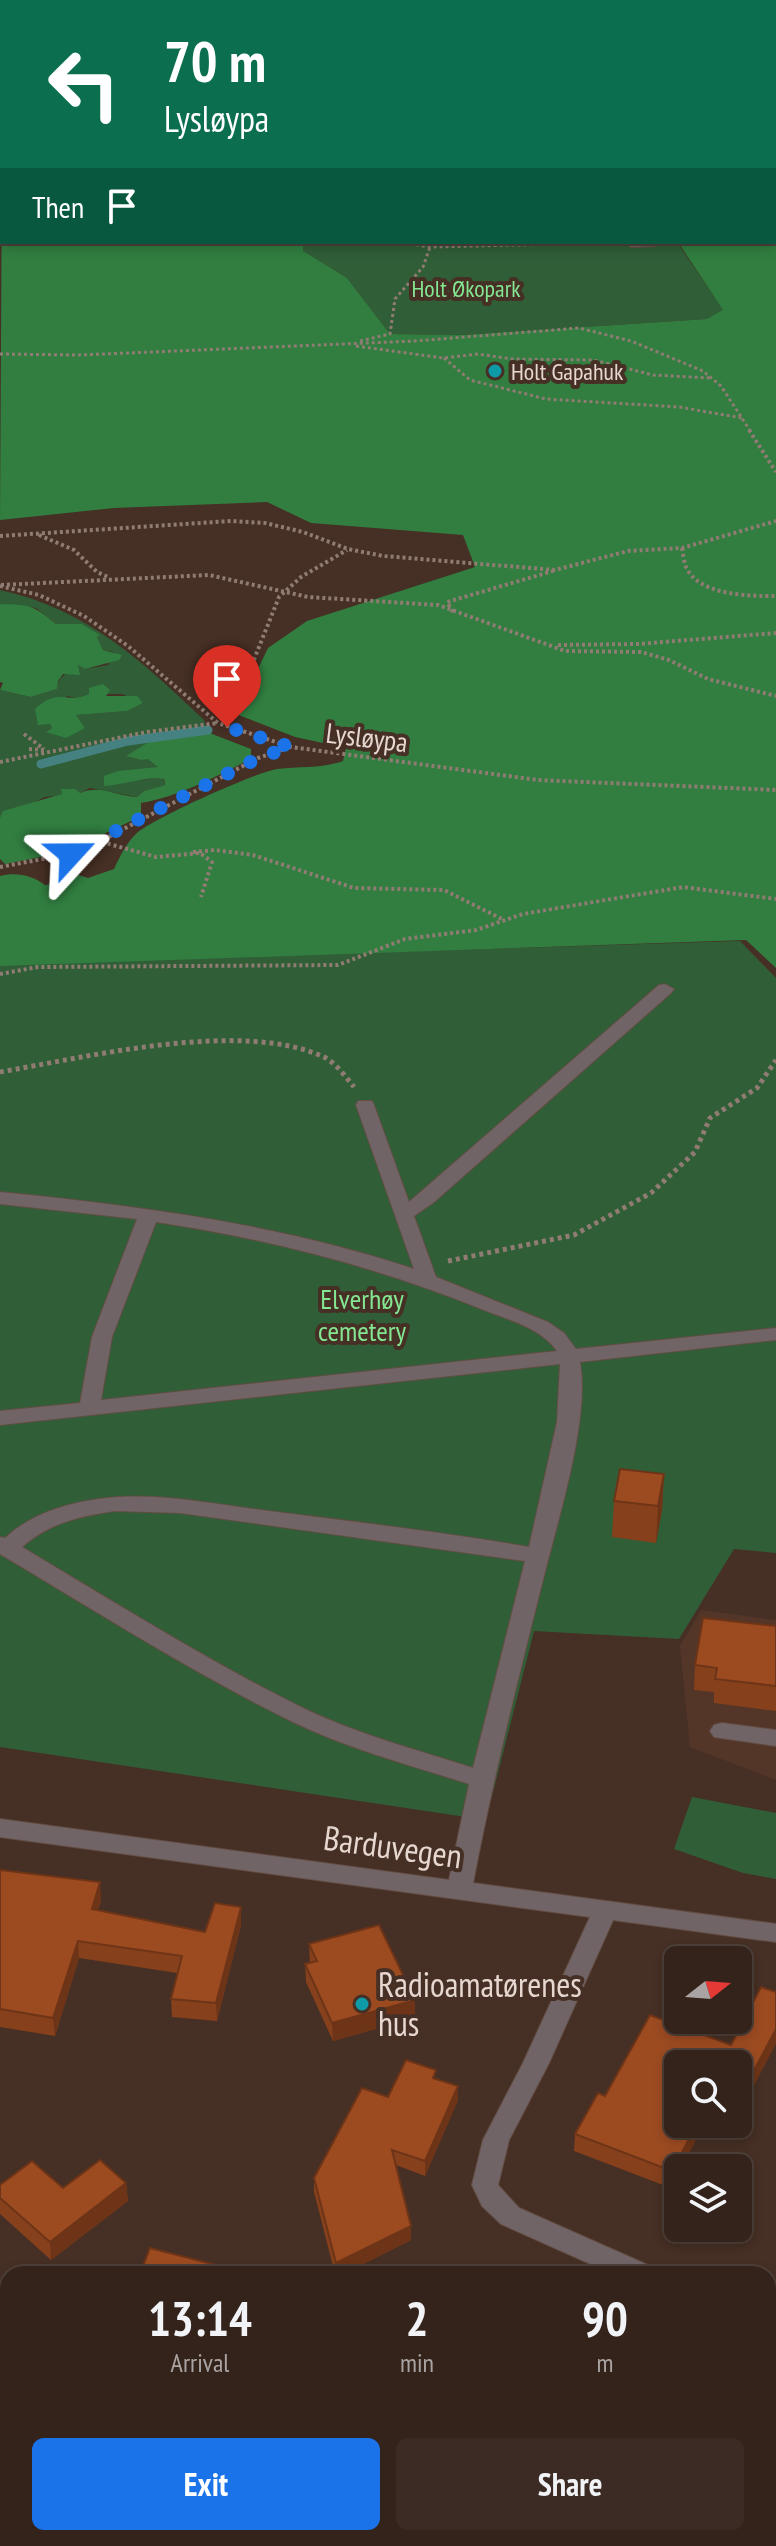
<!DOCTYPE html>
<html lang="en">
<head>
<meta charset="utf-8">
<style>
	body { margin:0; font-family:"PT Sans Narrow",sans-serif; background:#3c2b24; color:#f1f3f6; height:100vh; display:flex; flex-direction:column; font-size:30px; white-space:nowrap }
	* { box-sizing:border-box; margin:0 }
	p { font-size:26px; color:#a9a4a3 }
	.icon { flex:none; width:44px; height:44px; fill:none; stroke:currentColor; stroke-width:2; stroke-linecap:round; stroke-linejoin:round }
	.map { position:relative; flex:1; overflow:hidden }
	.sheet { position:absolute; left:0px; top:2266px; width:776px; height:280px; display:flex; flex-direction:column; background:#34231b; border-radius:24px 24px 0 0; box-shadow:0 4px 12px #0003,0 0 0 2px #4e403a }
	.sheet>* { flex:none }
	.top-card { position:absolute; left:0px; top:0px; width:776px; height:244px; box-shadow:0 4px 12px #0003,0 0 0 2px #4e403a; background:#0b6e4f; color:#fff; overflow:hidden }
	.needle { width:52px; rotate:73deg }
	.buttons { position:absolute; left:664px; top:1946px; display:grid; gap:16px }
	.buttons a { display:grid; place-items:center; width:88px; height:88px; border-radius:12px; background:#34231b; box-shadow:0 4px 12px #0003,0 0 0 2px #4e403a; font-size:40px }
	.pin { position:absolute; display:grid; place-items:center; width:68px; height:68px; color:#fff; margin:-82px -34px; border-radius:50% 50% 50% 0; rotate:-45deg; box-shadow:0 0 8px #0007 }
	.pin .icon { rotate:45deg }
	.me { position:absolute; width:88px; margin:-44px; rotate:66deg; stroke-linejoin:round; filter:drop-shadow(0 0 6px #0008) }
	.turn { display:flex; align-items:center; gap:28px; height:168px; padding:0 32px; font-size:36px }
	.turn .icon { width:104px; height:104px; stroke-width:2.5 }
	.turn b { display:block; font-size:56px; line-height:68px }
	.then { display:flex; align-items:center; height:76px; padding:0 32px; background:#0003; gap:16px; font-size:30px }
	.eta { display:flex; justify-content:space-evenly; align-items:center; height:136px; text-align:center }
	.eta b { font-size:48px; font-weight:700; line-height:56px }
	.primary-button { display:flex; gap:16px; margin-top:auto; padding:16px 32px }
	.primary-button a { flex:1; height:92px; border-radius:12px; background:#1a73e8; color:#fff; font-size:32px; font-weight:700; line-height:92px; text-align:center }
	.primary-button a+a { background:#3c2b24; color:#f1f3f6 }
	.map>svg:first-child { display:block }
	.built { fill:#543629 }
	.green { fill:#305e37; fill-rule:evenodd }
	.forest { fill:#317e40 }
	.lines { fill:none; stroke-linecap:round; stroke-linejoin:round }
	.stream { stroke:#468182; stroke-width:9 }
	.minor-casing { stroke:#634d43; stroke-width:2 }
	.path-far2 { stroke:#907c73; stroke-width:3; stroke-dasharray:3 3; stroke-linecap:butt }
	.path-far1 { stroke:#907c73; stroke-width:4; stroke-dasharray:3 3; stroke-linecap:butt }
	.path { stroke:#907c73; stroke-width:5; stroke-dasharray:4 4; stroke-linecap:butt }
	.minor { fill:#716467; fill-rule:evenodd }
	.wall { fill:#86401c }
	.shaded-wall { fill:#6d3417 }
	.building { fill:#9c4b21; stroke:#6d3417; stroke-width:2 }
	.route { stroke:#1a73e8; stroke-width:14; stroke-dasharray:0 25.2 }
	.culture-dot { fill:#0f9aa8; stroke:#462f24; stroke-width:3 }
	.labels { text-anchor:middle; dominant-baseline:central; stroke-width:8; stroke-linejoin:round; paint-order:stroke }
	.far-park-label { font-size:24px; fill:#83e792; stroke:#462f24 }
	.far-poi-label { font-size:24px; fill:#e6d7d0; stroke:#462f24; text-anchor:start }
	.street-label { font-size:28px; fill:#e6d7d0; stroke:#462f24 }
	.park-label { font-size:28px; fill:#83e792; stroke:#462f24 }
	.near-street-label { font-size:34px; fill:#e6d7d0; stroke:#462f24 }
	.near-poi-label { font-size:34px; fill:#e6d7d0; stroke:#462f24; text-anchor:start }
</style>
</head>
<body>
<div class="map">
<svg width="776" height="2546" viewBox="0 0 776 2546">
	<rect width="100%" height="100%" fill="#462f24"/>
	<path class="built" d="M701,1610L776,1620V1780L690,1747L680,1646Z"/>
	<path class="green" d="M303,242H677L724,311L707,319L462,335L390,334L347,278L302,251Z
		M0,590C87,609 142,661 204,720L207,732L174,735L127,756L141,760L148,758L159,767L134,771L131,769L121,783C125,781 157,778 163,779L165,785L144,791L137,797L90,788L80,793L45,797L0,818V690L31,697L57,689C58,674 69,674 79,665L85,669L108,665L114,652L103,650L97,637L99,635L82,624H56L36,608L0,604ZM90,694H122L143,703L126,711L75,715L85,728L47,731L52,728L50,724L67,696L81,699Z
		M740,941L776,978V1553L734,1549L679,1639L534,1631L486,1820L0,1747V964Z
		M692,1797L776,1813V1879L743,1873L674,1849Z"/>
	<path class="forest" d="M2,158V242H303V251L347,278L390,334L462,335L707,319L723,310L680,245L776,242V968L746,940L0,966V876C16,872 32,875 45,885L53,884L59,875L75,874L88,878L114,869C120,856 127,842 137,833C154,818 254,773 277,769C299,766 321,769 343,761L346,748L295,737L236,714L268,648L307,621L475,567L463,535L311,523L267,502L114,508L0,520Z
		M0,604C31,605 33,605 56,624H82L100,635L97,637L103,650L122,655L119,660L85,669L78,665L80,675L63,674L58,681L57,689L31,697L0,690L3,683L0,682Z
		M103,684L110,690L106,696H137L143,703L127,711L76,715L85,728L66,738L46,732L52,728L50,724L38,725L35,709C59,686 69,705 89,694V688Z
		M207,732L251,749V759C214,777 181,796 141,803V815L131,821L66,852L5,864L0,859V818L3,811L62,794L61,789H75L80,793C100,784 116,796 137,797L144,791L165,785L164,779C145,776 123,785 104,786V776L118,771L158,767L148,759L141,760L126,756L157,737Z"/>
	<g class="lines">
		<path class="stream" d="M41,764L128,741L208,730"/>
		<defs>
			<path id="minor" d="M415,0H427L428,2H416Z
				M774,232L776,233V241L774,240Z
				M625,242H661L655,246L631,247Z
				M665,984L674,989L671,993L433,1203L414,1216L436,1277L548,1322L564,1333L576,1349L776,1328V1340L580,1362C590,1418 559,1516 545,1572C519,1675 493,1778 473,1883L776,1924V1942L613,1920L549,2063L509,2140L498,2185L519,2208L650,2266L653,2274H613L501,2224L482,2206L472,2185L483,2140L523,2063L590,1917L0,1837V1819L449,1880L469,1784C410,1765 348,1749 291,1721C191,1672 96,1611 0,1554V1537L5,1538C35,1510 78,1500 118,1497C169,1494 219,1505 269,1511C356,1522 443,1532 529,1547L557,1422L560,1364L0,1425V1411L80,1403L92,1337L137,1219L0,1204V1192C140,1206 279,1224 414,1269L356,1105L358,1101H372L374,1105L409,1202L659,985ZM156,1222C269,1239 378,1267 484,1310C509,1320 541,1328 557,1351L101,1400L112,1337ZM115,1511L180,1513L525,1561L473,1768C417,1750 360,1735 307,1710C209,1662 116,1603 22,1547C49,1523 80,1516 115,1511Z
				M722,1723L776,1730V1746L714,1737L710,1731L714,1725Z
				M768,2322L776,2325V2350L768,2347Z
				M0,2394L8,2396V2420L0,2418Z
				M340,2538H384L387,2546H343Z"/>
		</defs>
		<use href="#minor" class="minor-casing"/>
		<path class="path-far2" d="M398,242L430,247L608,243
			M360,341L390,334L395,299L423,267L430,247
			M356,346L443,358L478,354L512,359L594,360L653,375L710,378
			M0,354L78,355L415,341L579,328L631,341L703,371L721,386L751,432
			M444,358L470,380L546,399L679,407L742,418"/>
		<path class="path-far1" d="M749,430L776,472
			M39,535L74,550L97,572L108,577
			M0,536L231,521L265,523L303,532L348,549L383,556L555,570L628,551L682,548L776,521
			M682,548C683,554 684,562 686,567C699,596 750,596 776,596
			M1,585L209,575L308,597L438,605L565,651L641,652L669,660L708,679L776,696
			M0,586L39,595L84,616L128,646L218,723L291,747L538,780L776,790
			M453,612L447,602L553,571
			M558,645L638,644L776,633
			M227,727L279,597L301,577L347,550
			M24,734L44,749
			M29,749L45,750
			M0,762L147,732L218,723
			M102,842L156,857L200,853L212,862L201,897
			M193,852L215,850L253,855L354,888L444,890L504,920
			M0,867L80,852L258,758L290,747
			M0,974L38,967L338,965L405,939L476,930L523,914L683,887L776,899"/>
		<path class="path" d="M0,1072C88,1057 241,1019 324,1057C336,1063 345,1076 354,1087
			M448,1261L574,1235L651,1193L695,1152L710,1118L757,1088L776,1060"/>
		<use href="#minor" class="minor"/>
	</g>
	<path class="wall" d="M664,1474L662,1510L656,1543L612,1537L614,1501Z
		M776,1626V1711L714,1703V1692L694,1690L695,1665Z
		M0,1870L101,1900L98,1910L205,1932L241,1925L217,2021L172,2017L171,1999L177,1973L79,1958L55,2036L0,2027Z
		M309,1944L415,2000V2018L333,2041L306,1982L305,1964L310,1963Z
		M761,1987L776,1992V2043L740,2112L738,2111V2064H678V2124H704L681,2168H678V2174L671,2188L574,2151L575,2134L598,2093L605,2096L650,2015L731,2045Z
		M436,2079L458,2086V2100L425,2176L396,2165L411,2226V2240L361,2265L447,2274H335L314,2192V2178L388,2097Z
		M126,2183L128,2201L51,2260L0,2214V2185L63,2188Z
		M560,2538H689L695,2546H565Z"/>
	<path class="shaded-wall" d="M664,1474L662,1510L656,1543L658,1506Z
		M100,1882L101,1900L93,1926L92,1909Z
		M241,1907V1925L217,2021L216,2003Z
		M78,1941L79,1958L55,2036L53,2018Z
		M415,2000V2018L333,2041L332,2023Z
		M776,2029V2043L740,2112L741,2095Z
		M458,2086V2100L425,2176V2161Z
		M697,2124H704L681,2168H678V2174L671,2188L672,2171Z
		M126,2183L128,2201L51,2260L50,2242Z
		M411,2226V2240L344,2274L338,2265V2274H336V2263Z"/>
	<path class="building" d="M620,1469L664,1474L658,1506L614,1501Z
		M703,1618L776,1626V1686L715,1679L717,1668L695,1665Z
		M0,1870L100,1882L92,1909L205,1932L215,1903L241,1907L216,2003L171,1999L182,1956L78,1941L53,2018L0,2009Z
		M379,1925L415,2000L332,2023L305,1964L317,1961L309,1944Z
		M761,1987L776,1992V2029L741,2095L738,2094V2064H678V2124H697L672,2171L575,2134L598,2093L605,2096L650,2015L731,2045Z
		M406,2060L436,2070L433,2078L458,2086L425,2161L392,2150L411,2226L336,2263L314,2178L362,2088L388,2097Z
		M100,2160L126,2183L50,2242L0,2198V2185L32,2161L63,2188Z
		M150,2248L251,2274H140Z
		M338,2265L447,2266V2274H341Z
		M108,2538H198L239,2546H102Z
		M573,2538H689L695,2546H579Z"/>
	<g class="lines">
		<path class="route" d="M71,854L258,758L291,747L227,727"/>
	</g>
	<g class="culture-dot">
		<circle cx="495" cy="371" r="8"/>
		<circle cx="362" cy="2004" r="8"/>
	</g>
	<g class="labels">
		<g class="far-park-label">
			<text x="466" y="288">Holt Økopark</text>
		</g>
		<g class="far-poi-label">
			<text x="511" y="371">Holt Gapahuk</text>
		</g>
		<g class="street-label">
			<text transform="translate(367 737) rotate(7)">Lysløypa</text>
		</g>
		<g class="park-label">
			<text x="362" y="1298">Elverhøy<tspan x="362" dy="32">cemetery</tspan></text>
		</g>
		<g class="near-street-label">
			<text transform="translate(393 1846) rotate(8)">Barduvegen</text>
		</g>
		<g class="near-poi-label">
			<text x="378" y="1984">Radioamatørenes<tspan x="378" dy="39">hus</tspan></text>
		</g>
	</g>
</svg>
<div class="buttons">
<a><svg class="needle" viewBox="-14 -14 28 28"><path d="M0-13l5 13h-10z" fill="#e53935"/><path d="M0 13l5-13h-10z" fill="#a9a4a3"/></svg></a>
<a><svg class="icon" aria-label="search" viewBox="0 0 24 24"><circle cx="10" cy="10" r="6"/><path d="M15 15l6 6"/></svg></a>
<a><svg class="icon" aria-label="layers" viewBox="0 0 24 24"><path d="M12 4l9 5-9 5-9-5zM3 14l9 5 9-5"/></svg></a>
</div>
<div class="pin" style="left:227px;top:727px;background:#d93025"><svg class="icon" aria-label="arrive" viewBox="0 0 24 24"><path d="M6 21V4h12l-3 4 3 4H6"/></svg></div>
<svg class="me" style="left:71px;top:854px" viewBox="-20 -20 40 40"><path d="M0-17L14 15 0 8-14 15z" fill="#1a73e8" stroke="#fff" stroke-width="4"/></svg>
<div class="top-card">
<div class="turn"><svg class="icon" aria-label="left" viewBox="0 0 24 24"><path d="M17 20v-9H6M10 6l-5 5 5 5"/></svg><div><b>70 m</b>Lysløypa</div></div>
<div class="then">Then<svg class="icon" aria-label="arrive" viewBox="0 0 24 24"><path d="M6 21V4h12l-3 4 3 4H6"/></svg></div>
</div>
<section class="sheet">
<div class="eta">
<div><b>13:14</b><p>Arrival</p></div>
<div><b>2</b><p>min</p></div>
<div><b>90</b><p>m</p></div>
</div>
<div class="primary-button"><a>Exit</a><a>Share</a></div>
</section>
</div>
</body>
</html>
